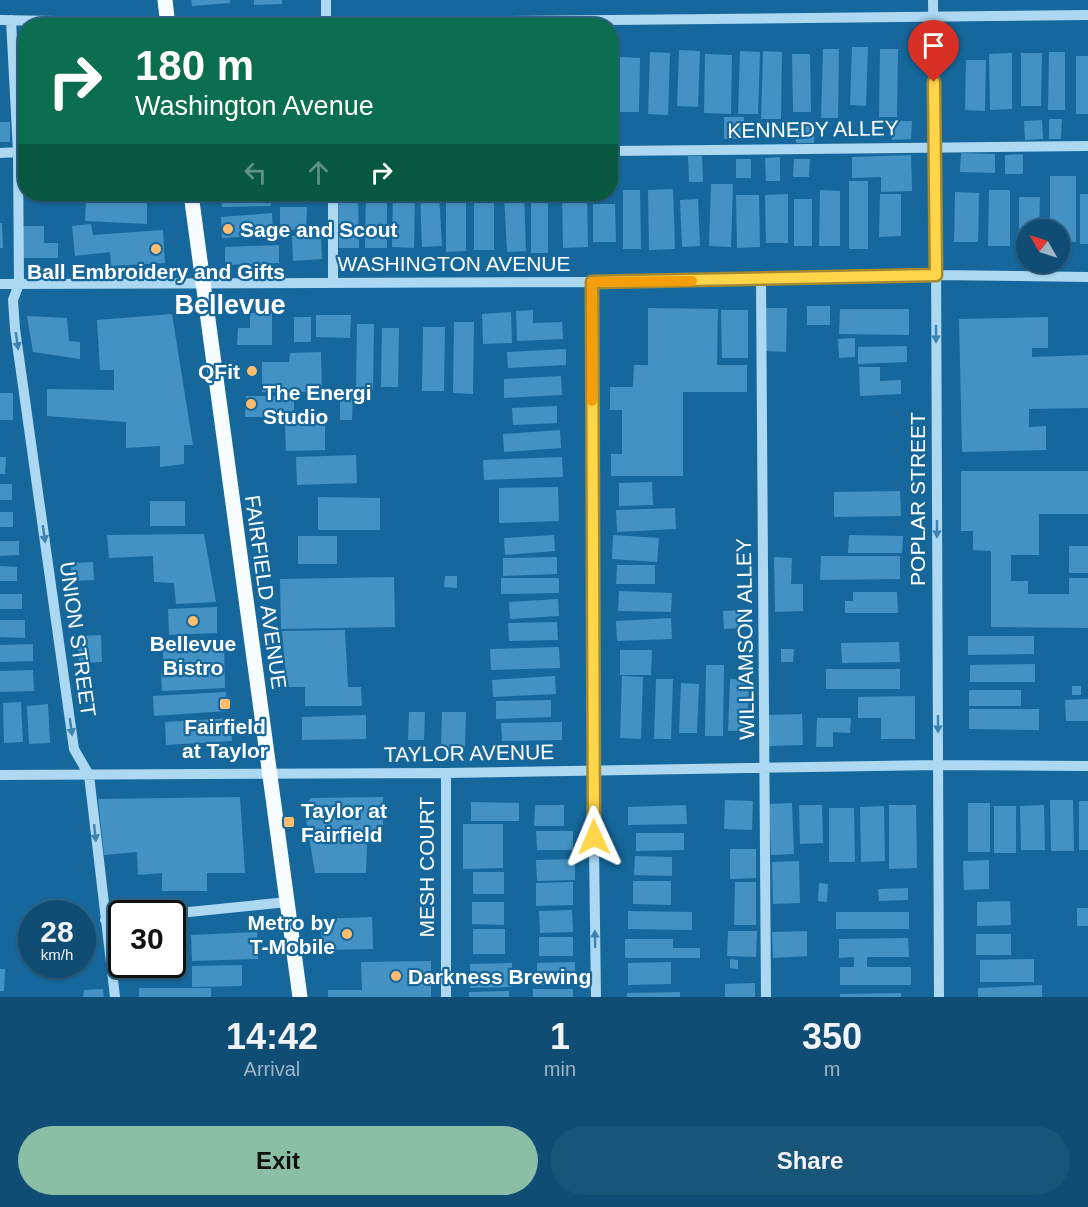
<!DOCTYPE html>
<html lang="en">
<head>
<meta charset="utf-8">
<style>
	body { margin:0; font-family:Helvetica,sans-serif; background:#195479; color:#f1f3f6; height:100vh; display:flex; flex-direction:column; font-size:22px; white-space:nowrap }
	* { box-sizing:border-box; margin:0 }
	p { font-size:20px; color:#9cb4c5 }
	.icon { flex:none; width:33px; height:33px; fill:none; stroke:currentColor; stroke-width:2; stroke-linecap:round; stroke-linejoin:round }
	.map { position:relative; height:997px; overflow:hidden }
	.sheet { display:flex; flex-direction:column; background:#104d74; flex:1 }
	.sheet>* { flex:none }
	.guide { position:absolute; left:18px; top:18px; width:600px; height:183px; border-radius:24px; box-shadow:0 2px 4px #0004,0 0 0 2px #306486; background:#0b6e4f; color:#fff; overflow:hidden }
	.needle { width:39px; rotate:309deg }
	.tools { position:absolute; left:1016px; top:219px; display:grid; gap:12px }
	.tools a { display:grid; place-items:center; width:54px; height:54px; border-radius:50%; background:#104d74; box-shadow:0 2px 4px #0004,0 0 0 2px #306486; font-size:30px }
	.speed { position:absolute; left:18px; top:900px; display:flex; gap:12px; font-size:30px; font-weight:700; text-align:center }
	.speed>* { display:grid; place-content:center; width:78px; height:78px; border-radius:50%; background:#104d74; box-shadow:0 2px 4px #0004,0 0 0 2px #306486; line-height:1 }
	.speed small { font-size:15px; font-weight:400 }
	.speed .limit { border:3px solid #111; border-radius:9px; background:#fff; color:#111 }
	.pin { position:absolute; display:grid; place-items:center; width:51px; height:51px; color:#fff; margin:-62px -26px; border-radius:50% 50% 50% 0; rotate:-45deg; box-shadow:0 0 6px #0007 }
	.pin .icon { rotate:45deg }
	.me { position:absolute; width:66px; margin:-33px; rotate:359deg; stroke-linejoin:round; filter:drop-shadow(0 0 4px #0008) }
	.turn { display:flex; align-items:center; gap:21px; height:126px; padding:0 18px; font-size:27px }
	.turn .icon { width:78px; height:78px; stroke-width:2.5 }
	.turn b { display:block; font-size:42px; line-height:51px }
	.lanes { display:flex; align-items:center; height:57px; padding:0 18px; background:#0003; justify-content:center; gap:30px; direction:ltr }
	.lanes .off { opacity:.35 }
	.eta { display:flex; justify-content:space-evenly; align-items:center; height:102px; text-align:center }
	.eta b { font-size:36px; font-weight:700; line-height:42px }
	.primary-button { display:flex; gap:12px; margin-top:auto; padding:12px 18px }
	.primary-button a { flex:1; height:69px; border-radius:36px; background:#8abfa5; color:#111; font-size:24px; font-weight:700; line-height:69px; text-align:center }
	.primary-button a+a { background:#195479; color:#f1f3f6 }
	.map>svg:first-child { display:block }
	.building { fill:#4492c4 }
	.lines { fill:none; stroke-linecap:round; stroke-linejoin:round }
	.minor { stroke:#acd8f2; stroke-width:10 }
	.major { stroke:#f7fcff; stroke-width:15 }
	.oneway { fill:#3c83b1 }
	.route-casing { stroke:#a68a30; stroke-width:15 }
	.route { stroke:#ffd54a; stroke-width:10 }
	.slow { stroke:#f59e0b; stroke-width:10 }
	.poi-dot { fill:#ffbd6d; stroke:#16679b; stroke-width:2 }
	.labels { text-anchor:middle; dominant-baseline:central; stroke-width:4.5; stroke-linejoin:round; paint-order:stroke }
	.street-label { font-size:21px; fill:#fff; stroke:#16679b }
	.poi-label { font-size:21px; font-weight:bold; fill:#fff; stroke:#16679b; text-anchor:start }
	.district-label { font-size:27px; font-weight:bold; fill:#fff; stroke:#16679b }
</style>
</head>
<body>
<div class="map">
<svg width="1088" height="997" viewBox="0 0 1088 997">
	<rect width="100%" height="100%" fill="#16679b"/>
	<path class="building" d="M191,0H230V3L192,6Z
		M254,0H282V4L254,5Z
		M852,47H868L866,106L850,105Z
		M23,48H26V83H22Z
		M823,49H839L838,118H821Z
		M880,49H898L897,117H879Z
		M679,50L700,51L698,107L677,106Z
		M740,51L760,52L758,114H738Z
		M763,51L782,52L781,119H761Z
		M650,52L670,53L668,115L648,114Z
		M1049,52H1065V110H1048Z
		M1012,53V109L990,110L989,54Z
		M1021,53H1042L1041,106H1021Z
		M705,54L732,55L731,114L704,113Z
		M792,54H810L811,112H793Z
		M1076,56H1088V114H1076Z
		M620,57L640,58L639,112H618Z
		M966,60H986L985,111L965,110Z
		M23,109H26V137H23Z
		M724,117H744L743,139H724Z
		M1049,119H1062L1061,139H1049Z
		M1042,120L1043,139L1025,140L1024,121Z
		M891,121H912L911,139L892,140Z
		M0,122H10V142H0Z
		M796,123H815L814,143H796Z
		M610,126L618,127L617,138L610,137Z
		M961,153L995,154V173L960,172Z
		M1023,154V174H1005V155Z
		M911,155L912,191L881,192V177L852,178V157Z
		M688,156H702L703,182H689Z
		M780,157V181H766L765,158Z
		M736,159H751V178H736Z
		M794,159H810L809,177H793Z
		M1050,176H1076V242H1059V230H1050Z
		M849,181H868V249H849Z
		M711,184H733L731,247L709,246Z
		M673,189L675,249L649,250L648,190Z
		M623,190H640L641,249H623Z
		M820,190L840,191V246H819Z
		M989,190H1010V246H988Z
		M955,192L979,193L978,242H954Z
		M33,194H66V197H33Z
		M83,194H147V224L85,221L86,200Z
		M221,194H270L271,206L222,207Z
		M292,194H315V198L293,200Z
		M366,194H387V248H365Z
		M420,194H439L442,246L422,247Z
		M474,194H494V250H474Z
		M504,194H524L526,251L507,252Z
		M562,194H587L588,247L563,248Z
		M788,194V243H766L765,195Z
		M880,194H901V236L879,237Z
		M1080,194H1088V244H1080Z
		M393,195H415L414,248L392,247Z
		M736,195H759L760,247L737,248Z
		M338,197H358L359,248H339Z
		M1019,197H1040L1039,230H1026V242H1019Z
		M531,199H548V253H531Z
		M698,199L700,246L682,247L680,200Z
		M794,199H812V246H794Z
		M446,200H466V251L446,252Z
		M593,204H615L616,242H593Z
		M280,207H307L306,230H280Z
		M272,213L273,235L222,238L221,217Z
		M0,223H2L3,248H0Z
		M91,224L93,235L163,230L165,263L111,266L110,252L75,256L72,226Z
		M23,226H44V243H58V258H23Z
		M321,234L322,259L293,261L292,236Z
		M279,245V263L225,265V247Z
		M807,306H830V325H807Z
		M648,308L718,309L717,365H747V392H683V476H611V454H622V410H610V387H633L634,365H648Z
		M765,308H787L786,352L764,351Z
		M840,309H909V335L839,334Z
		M533,310V323L562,322L563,339L517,341L516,311Z
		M721,310H748V358H722Z
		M511,312L512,343L483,344L482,314Z
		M250,313H272V345H237L238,328H250Z
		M172,314L193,445H184V464L160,467V446L126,448V422L47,416V389L114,390V370H100L97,320Z
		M316,315H351L350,338L316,337Z
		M27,316L67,318L69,341L80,342V359L33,352Z
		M294,317H311V342H294Z
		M1048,317V348H1032V357L1088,355V408L1029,409V427L1046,426V450L962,452L959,319Z
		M454,322H474L473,394L453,393Z
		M357,324H374L373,390H356Z
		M423,327H445L444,391H422Z
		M382,328H399L398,387H381Z
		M855,338V357L839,358L838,339Z
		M907,346V362L858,364V347Z
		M566,349V365L508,368L507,352Z
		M321,352L322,392H262V362H289L290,353Z
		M859,367H880V381L901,380V394L860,396Z
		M561,376L562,395L504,398V379Z
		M0,393H13V420H0Z
		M340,394H353L352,420H340Z
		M246,396H294V417H245Z
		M557,406V423L513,425L512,408Z
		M325,424V450L286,451L285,425Z
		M560,430L561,448L504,452L503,434Z
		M356,455L357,483L297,485L296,457Z
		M0,457H6L5,474H0Z
		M562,457L563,477L484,480L483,460Z
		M961,471H1088V514H1039V555H1011V581H1028V594H1069V578H1088V628L991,627V551L973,550V531H961Z
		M652,482L653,505L619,506V483Z
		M0,484H12V500H0Z
		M558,487L559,521L499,523V488Z
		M900,491L901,516L834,517V492Z
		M318,497L380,498V530H318Z
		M150,501H185V526H150Z
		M675,508L676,529L617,532L616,510Z
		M0,512H13V527H0Z
		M204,534L216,602L176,604L174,583L154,582L153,556L109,558L107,535Z
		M554,535L555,551L505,555L504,538Z
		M613,535L659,538L657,562L612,559Z
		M849,535L903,536L902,553H848Z
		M298,536H337V564H298Z
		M0,541H19V555L0,556Z
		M1069,546H1088V573H1069Z
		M821,556H900V579L820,580Z
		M557,557V574L503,576V558Z
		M774,557L792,558L791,584H803V611L775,612Z
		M93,562L94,580L71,581V563Z
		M617,565H655V584H616Z
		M0,566L17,567V581H0Z
		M445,576H457V588L444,587Z
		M394,577L395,627L281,629L280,579Z
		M501,578H559V593L501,594Z
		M619,591L672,593L671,612L618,611Z
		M853,592H897L898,613H845V601H853Z
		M0,594H22V609H0Z
		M558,599L559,616L510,619L509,602Z
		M217,607V633L169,635L168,609Z
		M743,610L744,628L724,629L723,611Z
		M671,618L672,639L617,641L616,621Z
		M0,620H25V638L0,637Z
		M557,622L558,640L509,641L508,623Z
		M345,630L348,687H361L362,706H305V687H287L282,631Z
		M101,635L102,662L79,663L77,636Z
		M968,636H1034V654L968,655Z
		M163,642H224L225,688L162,691L161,673L202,671L201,662L163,663Z
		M899,642L900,662L842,663L841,643Z
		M33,644V661L0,662V645Z
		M559,647L560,668L491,670L490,649Z
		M781,649H794L793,662H781Z
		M620,650H652L651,675H620Z
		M1035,664V682H970V665Z
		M706,665H724L723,736H705Z
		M826,669H900V689H826Z
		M33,670L34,691L0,692V671Z
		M555,676L556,694L493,697L492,680Z
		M622,676L643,677L641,739L620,738Z
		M656,679H673L671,739H654Z
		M730,679L749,680L747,731H728Z
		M681,683L699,684L697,733H679Z
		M1072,686H1081V695H1072Z
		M969,690H1021V706H969Z
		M226,692L227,711L154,716L153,696Z
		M915,696V739H881V718H858V697Z
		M1088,699V721H1066L1065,700Z
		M551,700V717L496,719V701Z
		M21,702L23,742L4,743L3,703Z
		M48,704L50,743L29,744L27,706Z
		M969,709H1039V730L969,729Z
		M409,712H425L424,740H408Z
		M442,712H466L465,748H441Z
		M802,714L803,745L769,746L768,715Z
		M366,715V739L302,740V717Z
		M231,718L232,741L166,745L165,722Z
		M817,718H851L850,733L833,732V747H816Z
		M562,722V740L502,741L501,723Z
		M240,797L245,873H207V891H162V873L138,875L137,852L104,855L98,799Z
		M383,797V844L367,843L366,873H315L304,806L311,798Z
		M725,800L753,801L752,830L724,829Z
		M1050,800H1073L1074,851H1051Z
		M1079,801H1088V850H1079Z
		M471,802L519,803V821H471Z
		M792,803L794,854L771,855L769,804Z
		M968,803H990V852H968Z
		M535,805H564V826H534Z
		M686,805L687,824L628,825V807Z
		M799,805H822L823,843L800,844Z
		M889,805H916L917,868L889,869Z
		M1044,805L1045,850H1021L1020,806Z
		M884,806L885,861L861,862L860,807Z
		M994,806H1016V853H994Z
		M829,808H854L855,862H829Z
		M463,824H503V868L463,869Z
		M536,831H573V850H537Z
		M636,833H684V850L636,851Z
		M730,849H756V878L730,879Z
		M635,856L672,857V876L634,875Z
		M575,859V880L537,881L536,860Z
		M989,860V889L964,890L963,861Z
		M799,861L800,903L773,904L772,862Z
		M473,872H504V894H473Z
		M633,881H671V905L633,904Z
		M573,882V905L536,906V883Z
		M735,882H756V925H734Z
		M819,883L828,884L827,902L818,901Z
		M908,888V900L879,901L878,889Z
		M1010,901L1011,925L977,926V902Z
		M472,902H504V925L472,924Z
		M1077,908H1088V926H1077Z
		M572,910L573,932L540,933L539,911Z
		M628,911L692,912V930L628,929Z
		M836,912H909V929H836Z
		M372,917L373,949L324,950L319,919Z
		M473,929H505V954H473Z
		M728,931H757L756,957L727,956Z
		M807,931V956L773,958L772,932Z
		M257,932L258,959L192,961L191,935Z
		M976,934H1011V955H976Z
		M84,935H96V947H84Z
		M539,937H573V956H539Z
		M908,938L909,957H867V967H911V985H840V967H854V957L839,958V939Z
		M625,939H673V948H700V958H625Z
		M730,959L738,960V969L730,968Z
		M1034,959V982H980V960Z
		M431,961V997H328V990H362L361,962Z
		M575,962V984L537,985V963Z
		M671,962V984L628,985V963Z
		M512,963V987L470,988V964Z
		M242,965V986L192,987V966Z
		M0,969H5L4,991H0Z
		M755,983V997H725V984Z
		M1042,985V997H978V988Z
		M139,988H211V997H139Z
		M103,989L104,997H83L84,990Z
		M533,989H573V997H533Z
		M509,991V997H469V992Z
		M680,992V997H627V993Z
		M901,993V997H840V994Z"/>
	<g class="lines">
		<path class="minor" d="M933,0L936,250L939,997
			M0,20L168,23H326L1088,15
			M11,20L18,152L19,284L13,300L15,329L74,749L89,775L115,997
			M326,26V0
			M610,151L1088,146
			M0,153L18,152
			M333,194V283
			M761,280L766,997
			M592,282L593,770L596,997
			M0,284L592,282L936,275L1088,277
			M446,773V997
			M0,775L446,773L938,765L1088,766
			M169,914L287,902
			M105,920L122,918"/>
		<path class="major" d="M165,0L168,26
			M191,194L300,997"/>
	</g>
	<defs><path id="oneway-solid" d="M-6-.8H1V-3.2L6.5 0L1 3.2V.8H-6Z" transform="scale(1.5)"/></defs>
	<g class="oneway">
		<use href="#oneway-solid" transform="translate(936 334) rotate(90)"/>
		<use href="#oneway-solid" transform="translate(17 341) rotate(82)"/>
		<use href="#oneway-solid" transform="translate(937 529) rotate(90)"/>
		<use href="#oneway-solid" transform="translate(44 534) rotate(82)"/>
		<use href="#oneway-solid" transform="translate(938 724) rotate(90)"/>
		<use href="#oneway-solid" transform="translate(71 727) rotate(82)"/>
		<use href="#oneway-solid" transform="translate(95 833) rotate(84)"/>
		<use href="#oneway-solid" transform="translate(595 939) rotate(-91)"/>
	</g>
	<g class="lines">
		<defs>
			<path id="route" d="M594,837L592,282L936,275L934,82"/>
		</defs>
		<use href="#route" class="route-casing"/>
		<use href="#route" class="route"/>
		<path class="slow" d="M592,401V282L692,281"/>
	</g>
	<g class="poi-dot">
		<circle cx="228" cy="229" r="6"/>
		<circle cx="156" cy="249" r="6"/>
		<circle cx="252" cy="371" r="6"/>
		<circle cx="251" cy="404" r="6"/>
		<circle cx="193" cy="621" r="6"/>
		<rect x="219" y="698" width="12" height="12" rx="3"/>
		<rect x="283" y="816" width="12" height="12" rx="3"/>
		<circle cx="347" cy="934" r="6"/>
		<circle cx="396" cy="976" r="6"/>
	</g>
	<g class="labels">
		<g class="street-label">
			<text transform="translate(813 129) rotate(-1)">KENNEDY ALLEY</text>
			<text x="454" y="263">WASHINGTON AVENUE</text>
			<text transform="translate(917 499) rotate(-90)">POPLAR STREET</text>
			<text transform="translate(266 592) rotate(82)">FAIRFIELD AVENUE</text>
			<text transform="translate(78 639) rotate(82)">UNION STREET</text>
			<text transform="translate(745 639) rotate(-91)">WILLIAMSON ALLEY</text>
			<text transform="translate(469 753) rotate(-1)">TAYLOR AVENUE</text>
			<text transform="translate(426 867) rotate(-90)">MESH COURT</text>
		</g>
		<g class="poi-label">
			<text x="240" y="229">Sage and Scout</text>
			<text x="156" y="271" text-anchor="middle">Ball Embroidery and Gifts</text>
			<text x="240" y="371" text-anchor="end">QFit</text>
			<text x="263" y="392">The Energi<tspan x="263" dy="24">Studio</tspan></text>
			<text x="193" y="643" text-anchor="middle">Bellevue<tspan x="193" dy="24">Bistro</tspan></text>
			<text x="225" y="726" text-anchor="middle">Fairfield<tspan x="225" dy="24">at Taylor</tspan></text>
			<text x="301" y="810">Taylor at<tspan x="301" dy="24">Fairfield</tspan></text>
			<text x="335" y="922" text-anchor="end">Metro by<tspan x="335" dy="24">T-Mobile</tspan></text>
			<text x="408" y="976">Darkness Brewing</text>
		</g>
		<g class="district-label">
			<text x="230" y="305">Bellevue</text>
		</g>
	</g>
</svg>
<div class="tools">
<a><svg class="needle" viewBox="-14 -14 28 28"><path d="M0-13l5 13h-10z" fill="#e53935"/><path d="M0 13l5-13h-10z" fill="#9cb4c5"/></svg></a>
</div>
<div class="speed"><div>28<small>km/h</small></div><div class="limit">30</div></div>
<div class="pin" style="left:934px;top:82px;background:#d93025"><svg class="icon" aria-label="arrive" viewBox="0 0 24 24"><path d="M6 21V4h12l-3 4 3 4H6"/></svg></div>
<svg class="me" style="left:594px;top:837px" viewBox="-20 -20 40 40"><path d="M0-17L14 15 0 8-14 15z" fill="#ffd54a" stroke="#fff" stroke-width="4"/></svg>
<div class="guide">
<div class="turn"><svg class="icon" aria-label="right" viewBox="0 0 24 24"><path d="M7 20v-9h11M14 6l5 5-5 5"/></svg><div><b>180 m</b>Washington Avenue</div></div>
<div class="lanes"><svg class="icon off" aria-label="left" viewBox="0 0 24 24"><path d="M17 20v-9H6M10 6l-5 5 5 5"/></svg><svg class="icon off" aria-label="ahead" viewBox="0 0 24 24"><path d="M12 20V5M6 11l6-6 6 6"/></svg><svg class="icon" aria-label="right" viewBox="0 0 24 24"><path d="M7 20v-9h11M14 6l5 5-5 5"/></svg></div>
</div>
</div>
<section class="sheet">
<div class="eta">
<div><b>14:42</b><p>Arrival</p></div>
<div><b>1</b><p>min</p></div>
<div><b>350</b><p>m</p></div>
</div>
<div class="primary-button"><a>Exit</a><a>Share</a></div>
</section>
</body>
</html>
